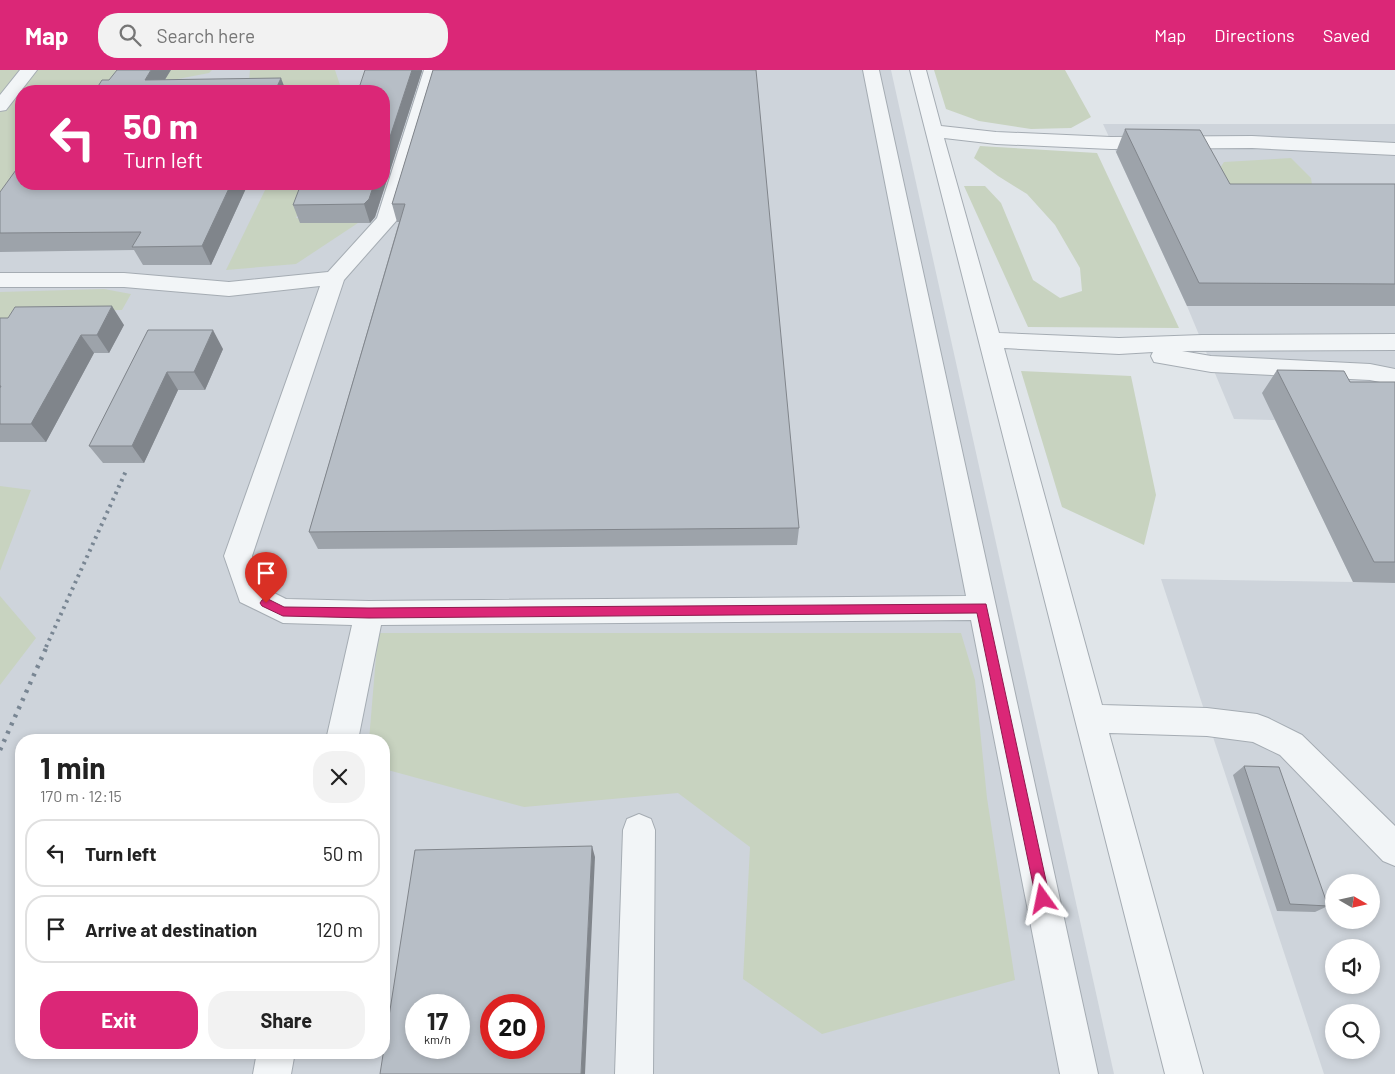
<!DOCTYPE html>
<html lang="en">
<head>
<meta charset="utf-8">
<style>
	body { margin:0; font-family:Barlow,sans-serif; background:#f2f2f2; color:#222; height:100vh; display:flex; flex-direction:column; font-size:19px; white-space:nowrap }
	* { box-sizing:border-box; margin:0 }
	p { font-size:16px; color:#767676 }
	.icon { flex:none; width:28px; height:28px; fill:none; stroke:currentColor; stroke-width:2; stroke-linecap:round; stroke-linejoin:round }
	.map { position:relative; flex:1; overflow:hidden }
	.side { position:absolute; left:15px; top:664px; width:375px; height:325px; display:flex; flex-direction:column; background:#fff; border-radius:20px; box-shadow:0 2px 8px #0003 }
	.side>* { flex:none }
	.hud { position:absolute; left:15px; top:15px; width:375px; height:105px; border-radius:20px; box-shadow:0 2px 8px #0003; background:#db2777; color:#fff; overflow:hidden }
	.needle { width:32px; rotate:99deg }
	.tools { position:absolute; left:1325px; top:804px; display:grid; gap:10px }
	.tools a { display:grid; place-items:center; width:55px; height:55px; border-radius:50%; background:#fff; box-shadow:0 2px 8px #0003; font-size:25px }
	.speed { position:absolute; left:405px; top:924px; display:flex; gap:10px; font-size:25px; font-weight:700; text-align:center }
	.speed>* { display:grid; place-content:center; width:65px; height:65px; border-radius:50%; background:#fff; box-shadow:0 2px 8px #0003; line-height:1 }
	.speed small { font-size:12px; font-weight:400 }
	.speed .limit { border:8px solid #d22; background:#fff; color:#111 }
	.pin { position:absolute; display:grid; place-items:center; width:42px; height:42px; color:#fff; margin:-51px -21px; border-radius:50% 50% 50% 0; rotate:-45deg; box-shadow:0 0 5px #0007 }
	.pin .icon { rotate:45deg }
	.me { position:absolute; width:55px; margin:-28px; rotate:348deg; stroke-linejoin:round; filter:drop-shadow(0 0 4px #0008) }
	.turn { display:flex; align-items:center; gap:18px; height:105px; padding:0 25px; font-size:22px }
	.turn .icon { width:65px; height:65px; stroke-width:2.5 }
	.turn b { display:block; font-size:35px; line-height:42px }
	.round { display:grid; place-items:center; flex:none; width:52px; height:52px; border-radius:20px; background:#f2f2f2 }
	.head { display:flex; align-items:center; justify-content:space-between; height:85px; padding:0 25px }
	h1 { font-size:30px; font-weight:700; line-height:38px }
	.button { display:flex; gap:10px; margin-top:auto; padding:10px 25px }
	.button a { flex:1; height:58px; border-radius:20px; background:#db2777; color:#fff; font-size:20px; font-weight:700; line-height:58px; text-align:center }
	.button a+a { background:#f2f2f2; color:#222 }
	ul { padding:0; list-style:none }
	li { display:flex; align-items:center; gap:15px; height:68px; margin:0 10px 8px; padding:0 15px; border:2px solid #e0e0e0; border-radius:20px }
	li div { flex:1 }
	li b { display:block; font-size:19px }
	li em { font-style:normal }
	header { display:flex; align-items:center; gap:30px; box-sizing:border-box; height:70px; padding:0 25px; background:#db2777; color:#fff }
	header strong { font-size:24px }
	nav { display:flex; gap:28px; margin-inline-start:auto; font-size:18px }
	.search { width:350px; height:45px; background:#f2f2f2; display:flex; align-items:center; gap:12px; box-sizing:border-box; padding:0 18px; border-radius:20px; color:#767676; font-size:19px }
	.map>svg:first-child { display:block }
	.built { fill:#ced4db; fill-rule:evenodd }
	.green { fill:#c8d3c0 }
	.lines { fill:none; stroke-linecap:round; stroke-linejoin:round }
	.minor-casing { stroke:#a5acb3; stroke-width:2 }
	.minor { fill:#f2f5f7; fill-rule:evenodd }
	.rail-far1 { stroke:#798693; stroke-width:4; stroke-dasharray:2.5 4.5; stroke-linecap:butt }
	.rail { stroke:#798693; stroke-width:4.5; stroke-dasharray:3 6; stroke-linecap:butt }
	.wall { fill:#9da3aa }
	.shaded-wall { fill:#80858b }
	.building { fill:#b7bec6; stroke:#80858b; fill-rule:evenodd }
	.route { fill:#db2777; stroke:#8e194d }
</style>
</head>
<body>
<header>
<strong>Map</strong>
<div class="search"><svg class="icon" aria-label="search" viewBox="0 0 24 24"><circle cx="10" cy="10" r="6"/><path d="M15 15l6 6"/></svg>Search here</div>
<nav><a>Map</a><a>Directions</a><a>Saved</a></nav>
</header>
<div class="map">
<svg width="1395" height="1004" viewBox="0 0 1395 1004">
	<rect width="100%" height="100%" fill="#e0e5e9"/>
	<path class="built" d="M0,0H891L1114,1004H0ZM21,21H384V114H21ZM21,670H384V982H21ZM416,935H459V978H416ZM491,935H534V978H491Z
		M1103,54H1395V1004H1324L1161,509L1353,512L1275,350L1234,349L1187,236ZM1334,812H1371V850H1334ZM1334,878H1371V915H1334ZM1334,942H1371V980H1334Z"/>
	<path class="green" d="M0,0H212L209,3L115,21H21V96L0,127Z
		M250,0H335L342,21H312L249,11Z
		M934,0H1065L1091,47L1071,58L1031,59L979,51L946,39Z
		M980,76L1097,83L1179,258L1028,257L964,116H985L1001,133L1033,210L1060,228L1082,221L1080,198L1055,155L1027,124L998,106L974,88Z
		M1291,88L1311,108L1314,128L1208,117L1224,92Z
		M268,114H312L296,148L361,151L296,194L226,200Z
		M104,219L131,224L122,240L18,242L0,261V222Z
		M1021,301L1131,306L1156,425L1144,475L1062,437Z
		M0,416L31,420L0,501Z
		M0,526L36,568L0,615Z
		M378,563H961L975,610L987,728L1015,910L822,964L743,909L750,777L678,723L524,737L384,699V670H369Z"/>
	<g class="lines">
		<defs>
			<path id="minor" d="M20,0H37L6,40L0,41V25Z
				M424,0H440L397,150L344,210L252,486L262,517L286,529L369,531L966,526L863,0H879L1098,1004H1060L971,550L381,555L358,670H326L352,555L283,553L240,532L224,486L320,216L229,226L124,217H0V203H124L229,212L328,202L377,148Z
				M910,0H926L941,56L996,62L1111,67L1252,66L1395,73V85L1252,78L1111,79L996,74L944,68L999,263L1119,268L1202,265L1395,264V280L1182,281L1211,286L1370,294L1395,299V315L1370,310L1211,302L1154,292L1151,286L1153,282L1119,284L1004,278L1102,635L1207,638L1257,644L1268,648L1302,665L1395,756V796L1383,791L1280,685L1253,672L1207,666L1109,663L1203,1004H1165Z
				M639,744L651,749L655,760L653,1004H615L623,760L627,749Z
				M257,982H295L291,1004H253Z"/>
		</defs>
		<use href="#minor" class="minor-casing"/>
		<use href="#minor" class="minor"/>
		<path class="rail-far1" d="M46,577L126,401"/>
		<path class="rail" d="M0,680L47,576"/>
	</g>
	<path class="wall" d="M365,0H422V1L375,147L370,153H300L293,135L384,114Z
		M433,0L799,458L797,475L318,479L309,462L399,152H397L392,134Z
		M1125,59L1230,114H1395V236H1187L1116,82Z
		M21,114H248L211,195H143L134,180L0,182V122Z
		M0,248L124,255L109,283H94L46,372H0Z
		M148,260L223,279L205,320H178L144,393H103L89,376Z
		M1277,300L1350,312H1395V513L1353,512L1262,323Z
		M1244,696L1328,836L1315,842L1277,841L1233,705Z"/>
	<path class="shaded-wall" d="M151,0H171L158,21L145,10Z
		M412,0H422V1L375,147L370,153L364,134L374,114H384V85Z
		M281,8L286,21H275Z
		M231,114H248L211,195L202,176Z
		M112,236L124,255L109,283L97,265Z
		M213,260L223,279L205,320L194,302Z
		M81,265L94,283L46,372L31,354Z
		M167,302L178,320L144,393L132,376Z
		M592,776L595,787L585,1004H581Z"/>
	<path class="building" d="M117,0H151L145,10L281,8L275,21H95L102,10H109Z
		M365,0H412L384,85V21H358Z
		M433,0H756L799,458L309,462L405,134H392Z
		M1125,59L1200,60L1230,114H1395V214L1199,213Z
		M21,93V114H231L202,176L132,177L141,162L0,163V122Z
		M301,114H374L369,129L364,134L293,135Z
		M112,236L97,265H81L31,354H0V318L1,316H0V248H8L15,237Z
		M148,260H213L194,302H167L132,376H89Z
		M1277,300L1344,301L1350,312H1395V492H1374Z
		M1244,696L1279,697L1328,836L1290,834Z
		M592,776L581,1004H380L415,780ZM416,935H459V978H416ZM491,935H534V978H491Z"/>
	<path class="route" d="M266,528L284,537L369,538L986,534L1050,829L1048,834L1043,836L1038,834L1036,829L977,543L369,548L283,546L262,536L260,533L262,530Z"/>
</svg>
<div class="tools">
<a><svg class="needle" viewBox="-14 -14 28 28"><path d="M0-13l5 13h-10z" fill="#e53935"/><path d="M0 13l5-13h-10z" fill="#767676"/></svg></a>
<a><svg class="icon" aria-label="sound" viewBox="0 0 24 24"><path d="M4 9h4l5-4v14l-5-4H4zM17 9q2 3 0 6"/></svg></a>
<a><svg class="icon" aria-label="search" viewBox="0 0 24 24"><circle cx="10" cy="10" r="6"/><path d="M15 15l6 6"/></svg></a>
</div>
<div class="speed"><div>17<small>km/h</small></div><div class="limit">20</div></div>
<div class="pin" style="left:266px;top:533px;background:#d93025"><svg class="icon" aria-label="arrive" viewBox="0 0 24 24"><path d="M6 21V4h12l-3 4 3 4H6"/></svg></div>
<svg class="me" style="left:1043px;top:829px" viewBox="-20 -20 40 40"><path d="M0-17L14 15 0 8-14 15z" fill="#db2777" stroke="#fff" stroke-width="4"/></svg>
<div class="hud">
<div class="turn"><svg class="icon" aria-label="left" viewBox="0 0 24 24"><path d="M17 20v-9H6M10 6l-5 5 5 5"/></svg><div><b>50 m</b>Turn left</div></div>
</div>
<section class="side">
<div class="head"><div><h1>1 min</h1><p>170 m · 12:15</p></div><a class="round"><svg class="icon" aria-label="close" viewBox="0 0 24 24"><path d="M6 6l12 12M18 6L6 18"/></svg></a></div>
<ul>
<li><svg class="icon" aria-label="left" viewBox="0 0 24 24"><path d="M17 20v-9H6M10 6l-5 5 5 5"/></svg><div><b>Turn left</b></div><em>50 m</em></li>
<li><svg class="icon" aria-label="arrive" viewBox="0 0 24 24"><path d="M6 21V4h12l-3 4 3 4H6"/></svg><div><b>Arrive at destination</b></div><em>120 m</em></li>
</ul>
<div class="button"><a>Exit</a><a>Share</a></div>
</section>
</div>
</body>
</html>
